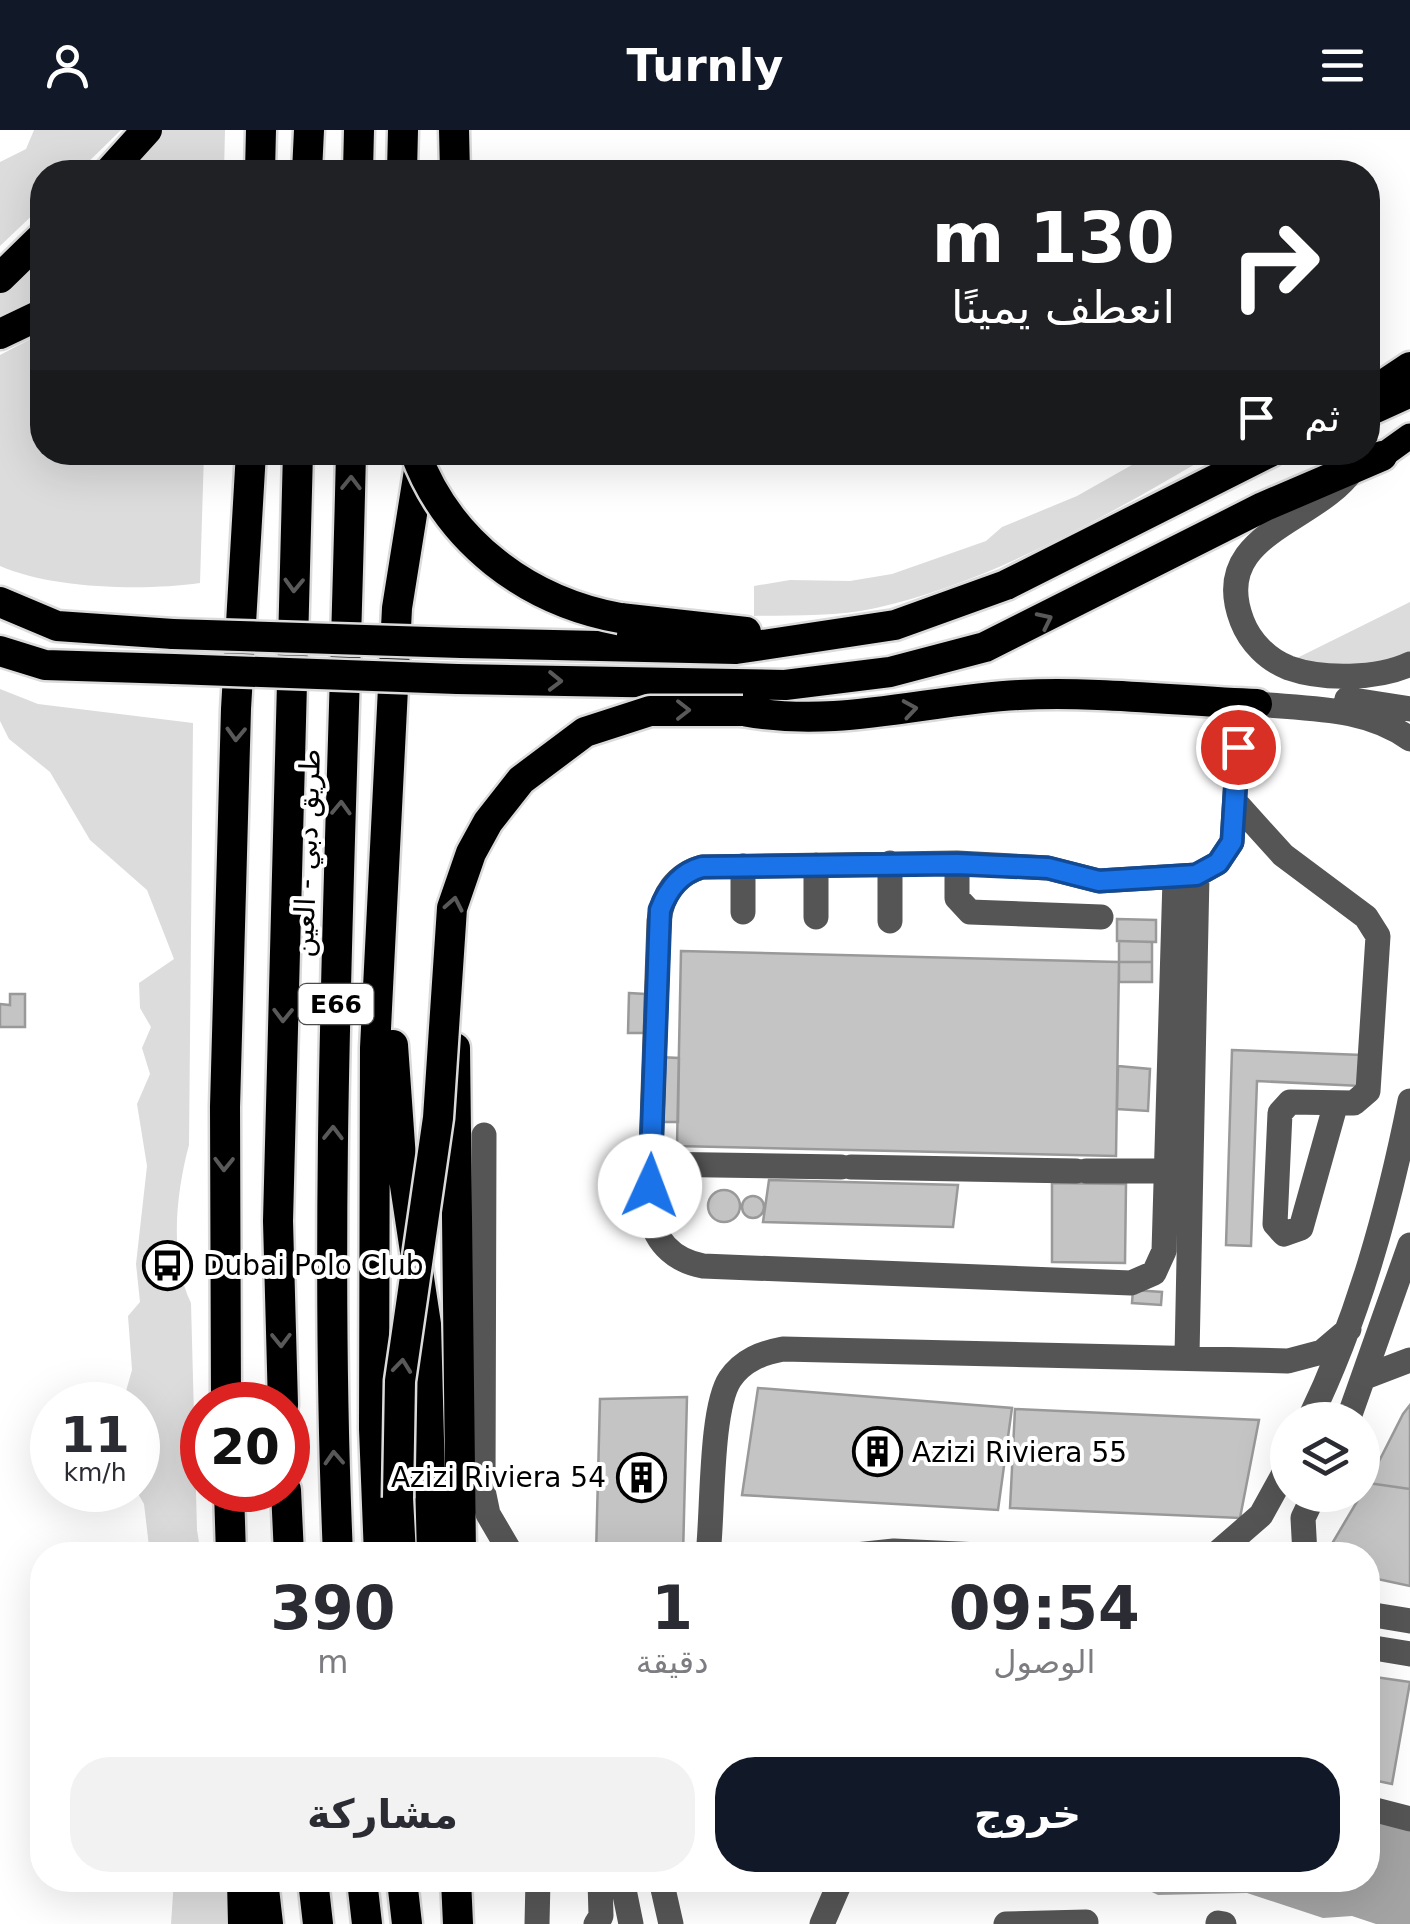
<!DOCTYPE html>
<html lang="ar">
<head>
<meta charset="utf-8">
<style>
	body { margin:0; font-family:"DejaVu Sans",Cairo,sans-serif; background:#f2f2f3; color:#2b2b33; direction:rtl; height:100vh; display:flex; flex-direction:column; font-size:38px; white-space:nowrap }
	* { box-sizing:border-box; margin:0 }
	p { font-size:32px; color:#7c7c81 }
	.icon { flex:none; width:55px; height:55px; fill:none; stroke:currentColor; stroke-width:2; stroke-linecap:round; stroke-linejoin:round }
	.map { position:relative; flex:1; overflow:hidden; direction:ltr }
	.side { position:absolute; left:30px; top:1412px; width:1350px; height:350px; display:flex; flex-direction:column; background:#fff; border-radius:40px; box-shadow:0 10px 40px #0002; direction:rtl }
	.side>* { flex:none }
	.hud { position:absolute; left:30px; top:30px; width:1350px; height:305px; border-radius:40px; box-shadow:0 10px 40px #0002; direction:rtl; background:#202124; color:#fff; overflow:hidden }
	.buttons { position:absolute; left:1270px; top:1272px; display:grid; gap:20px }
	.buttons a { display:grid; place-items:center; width:110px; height:110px; border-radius:50%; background:#fff; box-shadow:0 10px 40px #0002; font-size:50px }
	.speed { position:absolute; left:30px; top:1252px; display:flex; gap:20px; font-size:50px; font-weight:700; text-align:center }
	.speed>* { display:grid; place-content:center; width:130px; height:130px; border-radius:50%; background:#fff; box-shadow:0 10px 40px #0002; line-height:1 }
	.speed small { font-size:25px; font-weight:400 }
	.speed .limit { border:15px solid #d22; background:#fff; color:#111 }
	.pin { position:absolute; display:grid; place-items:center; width:85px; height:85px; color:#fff; margin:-42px; border:5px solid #fff; border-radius:50%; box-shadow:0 2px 10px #0007 }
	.me { position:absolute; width:110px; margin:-55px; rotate:2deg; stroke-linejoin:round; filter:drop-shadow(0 0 8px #0008) }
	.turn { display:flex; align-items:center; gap:35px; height:210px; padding:0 40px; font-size:45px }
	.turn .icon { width:130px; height:130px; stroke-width:2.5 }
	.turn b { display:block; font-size:70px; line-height:85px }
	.then { display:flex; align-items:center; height:95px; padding:0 40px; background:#0003; gap:20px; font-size:38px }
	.eta { display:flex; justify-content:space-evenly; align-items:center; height:170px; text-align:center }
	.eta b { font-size:60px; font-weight:800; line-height:70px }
	.button { display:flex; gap:20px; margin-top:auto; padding:20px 40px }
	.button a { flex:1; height:115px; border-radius:40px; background:#111827; color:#fff; font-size:40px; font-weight:800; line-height:115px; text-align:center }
	.button a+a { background:#f2f2f3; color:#2b2b33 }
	header { display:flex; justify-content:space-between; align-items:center; height:130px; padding:0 40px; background:#111827; color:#fff; font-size:45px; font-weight:800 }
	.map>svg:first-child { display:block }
	.green { fill:#dcdcdc }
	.water { fill:#a3a3a3 }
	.building { fill:#c4c4c4; stroke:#999; stroke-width:2.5 }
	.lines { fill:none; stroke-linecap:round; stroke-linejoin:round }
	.major-casing { stroke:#dbdbdb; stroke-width:30 }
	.highway-casing { stroke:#dbdbdb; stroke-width:35 }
	.minor { stroke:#555; stroke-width:25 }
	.major { stroke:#000; stroke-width:25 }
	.highway { stroke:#000; stroke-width:30 }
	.highway-bridge-casing { stroke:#dbdbdb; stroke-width:35; stroke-linecap:butt }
	.highway-bridge { stroke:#000; stroke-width:30 }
	.oneway { stroke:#595959 }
	.route-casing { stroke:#114b97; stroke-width:25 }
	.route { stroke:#1a73e8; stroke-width:18 }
	.labels { text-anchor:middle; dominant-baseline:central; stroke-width:8; stroke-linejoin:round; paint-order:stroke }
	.shield { fill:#fff; stroke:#4c4c4c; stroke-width:2.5 }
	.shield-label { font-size:25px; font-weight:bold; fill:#000 }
	.street-label { font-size:28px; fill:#000; stroke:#fff }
	.poi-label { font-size:28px; fill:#000; stroke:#fff; text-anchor:start }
</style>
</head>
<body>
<header><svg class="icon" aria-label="menu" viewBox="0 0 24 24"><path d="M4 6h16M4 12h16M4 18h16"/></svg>Turnly<svg class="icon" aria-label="person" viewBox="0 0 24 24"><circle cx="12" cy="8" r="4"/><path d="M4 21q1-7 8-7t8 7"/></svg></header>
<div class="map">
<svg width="1410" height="1794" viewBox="0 0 1410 1794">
	<rect width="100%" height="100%" fill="#fff"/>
	<path class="green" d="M34,0H121L78,42H42V76L0,116V32L26,19Z
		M164,0H225L224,42H127Z
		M42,127V170L0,186V165Z
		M42,203V322L204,323L200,453C144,461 52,459 0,436V225Z
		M1153,323H1214C1114,382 990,453 876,478C836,487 794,485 754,486V456L790,450L850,451L892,444L986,411L1002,397L1077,366Z
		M1410,472V522C1377,541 1331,542 1295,529Z
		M0,559L38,574L193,593L189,1015C176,1063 169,1128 191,1173L197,1400L201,1425H150L144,1374L136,1360L138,1275H122L132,1240L128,1186L140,1172L136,1134L147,1036L137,974L150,944L142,918L151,897L140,878L139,853L174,829L147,760L90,710L50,642L9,609L0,591Z
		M174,1750H229L230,1794H171Z"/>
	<path class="water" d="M1368,1685L1410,1696V1794H1376L1352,1786L1323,1788L1247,1763L1158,1765L1127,1750H1368Z"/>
	<path class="building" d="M1117,789L1156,790V812L1117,811Z
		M1119,811L1152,812V832H1119Z
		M681,821L1119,832L1116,1026L677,1016Z
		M1119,832H1152V852H1119Z
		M629,863L645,864L644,903H628Z
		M10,864H25V897H0V874L10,875Z
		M1232,920L1362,925L1361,956L1257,951L1251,1116L1226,1115Z
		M658,927L679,928L678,992H657Z
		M1118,936L1150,939L1148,981L1117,979Z
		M769,1050L958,1055L953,1097L763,1092Z
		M1052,1053L1126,1054L1125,1133L1052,1132Z
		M708 1076a16 16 0 1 1 32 0a16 16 0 1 1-32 0Z
		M742 1077a11 11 0 1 1 22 0a11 11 0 1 1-22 0Z
		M1133,1160L1162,1162L1161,1175L1132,1173Z
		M758,1258L1012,1278L998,1380L742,1365Z
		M687,1267L683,1425H596L600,1269Z
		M1410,1275V1359L1368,1353L1403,1284Z
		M1015,1279L1259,1290L1240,1388L1010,1378Z
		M1368,1353L1410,1359V1456L1368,1447V1425H1333L1330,1417Z
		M1368,1546L1410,1552L1392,1654L1368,1649Z"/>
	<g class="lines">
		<defs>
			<path id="major" d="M1368,284L1410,265
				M1382,326L1410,306"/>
			<path id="highway" d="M454,0L455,42
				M109,42L147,0
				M260,42L261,0
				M307,42L309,0
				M358,42L359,0
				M402,42L403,0
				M0,148L42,107
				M0,204L42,184
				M1368,265L1410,237
				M0,472L57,496L173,504
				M620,488L746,502
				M461,513L736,519L895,495L1006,455L1270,322
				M0,521L45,535L174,539
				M457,549L785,555L890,542L985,517L1263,377L1382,326
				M743,581C837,599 925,570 1019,565C1097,561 1178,571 1257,574
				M393,915L401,1029L426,1194L432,1425
				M455,918L461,1425
				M226,1275L225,977L236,579L251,322
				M283,1275L278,1091L298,322
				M229,1360L231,1425
				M286,1360L289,1425
				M398,1368L401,1425
				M338,1425C322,1057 343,690 351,322
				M379,1425L374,1299L375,918L397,478L422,322
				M242,1750L243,1794
				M263,1750L268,1794
				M313,1750L318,1794
				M362,1750L367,1794
				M402,1750L407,1794
				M456,1750L458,1794"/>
		</defs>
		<use href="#major" class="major-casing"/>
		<use href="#highway" class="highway-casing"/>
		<path class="minor" d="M1353,339C1317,393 1208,403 1242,491C1250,512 1268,530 1289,538C1323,550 1378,549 1410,534
			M1347,569L1410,579
			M1257,574C1309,579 1366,577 1410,609
			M1236,673L1283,725L1366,787L1378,806L1368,961L1354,973L1290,972L1280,983L1275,1094L1284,1104L1301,1098L1336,973
			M890,733V791
			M957,733V768L970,782L1101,787
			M816,735V787
			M1175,749L1164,1121L1154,1143L1131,1153L703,1136C672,1130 653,1110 649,1078L659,791C662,765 676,744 702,737L957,733L1048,738L1099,751L1197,745L1218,733L1232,712L1238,617L1257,574
			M743,782V736
			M484,1005L483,1360L488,1384L512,1425
			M650,1034L841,1037
			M851,1037L1076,1041
			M1086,1041H1166
			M1187,1225L1197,745
			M1365,1247L1410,1230
			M1309,1290C1358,1189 1388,1081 1410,971
			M1348,1290L1410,1115
			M708,1425C713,1384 710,1279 730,1249C743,1230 762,1223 783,1219L1288,1231L1322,1222L1349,1199
			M856,1425L894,1421L980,1425
			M1215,1425L1261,1385L1288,1336
			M1305,1425L1303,1388L1314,1365
			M1368,1484L1410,1491
			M1368,1517L1410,1524
			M1368,1678L1410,1689
			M622,1750L631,1794
			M661,1750L671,1794
			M1218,1793L1224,1794
			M537,1794L538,1750
			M596,1794L601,1786L600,1750
			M822,1794L841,1750
			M1006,1794L1086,1792"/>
		<use href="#major" class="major"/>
		<use href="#highway" class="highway"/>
		<defs>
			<path id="highway-bridge" d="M415,322C448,412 527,471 620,488
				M173,504L461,513
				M174,539L457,549
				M398,1368L400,1251L438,988L452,778L471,723L488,692L521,650L585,602L650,581H743"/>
		</defs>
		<use href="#highway-bridge" class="highway-bridge-casing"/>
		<use href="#highway-bridge" class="highway-bridge"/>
	</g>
	<defs><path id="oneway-chevron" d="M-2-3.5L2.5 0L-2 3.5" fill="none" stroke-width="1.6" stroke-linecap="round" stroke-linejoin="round" transform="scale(2.5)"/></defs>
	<g class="oneway">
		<use href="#oneway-chevron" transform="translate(351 353) rotate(-89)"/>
		<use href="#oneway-chevron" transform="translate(294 455) rotate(92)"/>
		<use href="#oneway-chevron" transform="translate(1045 490) rotate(-26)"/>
		<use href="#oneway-chevron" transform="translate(555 551) rotate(1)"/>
		<use href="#oneway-chevron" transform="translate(910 579) rotate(-9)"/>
		<use href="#oneway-chevron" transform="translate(683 580)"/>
		<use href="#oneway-chevron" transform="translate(236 604) rotate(92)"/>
		<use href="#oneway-chevron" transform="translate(341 678) rotate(-88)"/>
		<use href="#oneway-chevron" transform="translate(454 774) rotate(-79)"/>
		<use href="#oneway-chevron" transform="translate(283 885) rotate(91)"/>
		<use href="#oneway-chevron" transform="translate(333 1003) rotate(-89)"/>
		<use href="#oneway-chevron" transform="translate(224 1034) rotate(91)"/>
		<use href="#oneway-chevron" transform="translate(281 1210) rotate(89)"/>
		<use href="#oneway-chevron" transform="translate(402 1236) rotate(-84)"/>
		<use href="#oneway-chevron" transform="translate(334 1328) rotate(-93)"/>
	</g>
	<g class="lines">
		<defs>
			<path id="route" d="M650,1056L660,780C668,759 680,743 702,737L957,734L1048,738L1099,751L1196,745L1218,733L1232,712L1238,617"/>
		</defs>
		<use href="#route" class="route-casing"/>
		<use href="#route" class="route"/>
	</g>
	<defs>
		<symbol id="bus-ring" viewBox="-11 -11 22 22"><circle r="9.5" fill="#fff" stroke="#000" stroke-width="1.5"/><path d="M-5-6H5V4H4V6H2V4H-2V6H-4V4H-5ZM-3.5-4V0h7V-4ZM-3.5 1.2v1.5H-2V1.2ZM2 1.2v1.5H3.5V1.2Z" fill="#000"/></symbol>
		<symbol id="building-ring" viewBox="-11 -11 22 22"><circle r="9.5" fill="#fff" stroke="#000" stroke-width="1.5"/><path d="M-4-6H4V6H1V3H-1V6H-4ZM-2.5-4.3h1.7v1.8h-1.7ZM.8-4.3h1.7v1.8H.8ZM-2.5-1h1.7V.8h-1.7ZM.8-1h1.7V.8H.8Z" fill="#000"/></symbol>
	</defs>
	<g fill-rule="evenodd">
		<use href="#bus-ring" x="140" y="1108" width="55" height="55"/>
		<use href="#building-ring" x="850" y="1294" width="55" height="55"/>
		<use href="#building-ring" x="614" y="1320" width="55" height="55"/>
	</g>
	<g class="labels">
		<rect class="shield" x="298.5" y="854" width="75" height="40" rx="8"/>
		<g class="shield-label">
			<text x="336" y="874">E66</text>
		</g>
		<g class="street-label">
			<text transform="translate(307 723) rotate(-88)">طريق دبي - العين</text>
		</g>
		<g class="poi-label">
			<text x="203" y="1135">Dubai Polo Club</text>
			<text x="912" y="1322">Azizi Riviera 55</text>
			<text x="606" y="1347" text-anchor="end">Azizi Riviera 54</text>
		</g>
	</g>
</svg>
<div class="buttons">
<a><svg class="icon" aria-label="layers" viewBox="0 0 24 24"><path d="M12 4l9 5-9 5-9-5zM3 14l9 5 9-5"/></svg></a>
</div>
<div class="speed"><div>11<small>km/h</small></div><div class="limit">20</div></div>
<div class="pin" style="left:1238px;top:617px;background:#d93025"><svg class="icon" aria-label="arrive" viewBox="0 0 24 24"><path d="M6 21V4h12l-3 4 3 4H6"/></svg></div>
<svg class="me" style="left:650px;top:1056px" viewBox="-20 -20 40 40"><circle r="19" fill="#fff"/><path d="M0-13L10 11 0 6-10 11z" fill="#1a73e8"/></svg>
<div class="hud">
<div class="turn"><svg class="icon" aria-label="right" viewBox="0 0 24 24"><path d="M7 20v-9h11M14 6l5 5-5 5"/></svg><div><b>130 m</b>انعطف يمينًا</div></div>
<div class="then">ثم<svg class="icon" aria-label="arrive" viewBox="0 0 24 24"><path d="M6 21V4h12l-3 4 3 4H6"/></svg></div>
</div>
<section class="side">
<div class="eta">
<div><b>09:54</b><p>الوصول</p></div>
<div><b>1</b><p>دقيقة</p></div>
<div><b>390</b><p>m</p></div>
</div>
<div class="button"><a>خروج</a><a>مشاركة</a></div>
</section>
</div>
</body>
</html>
